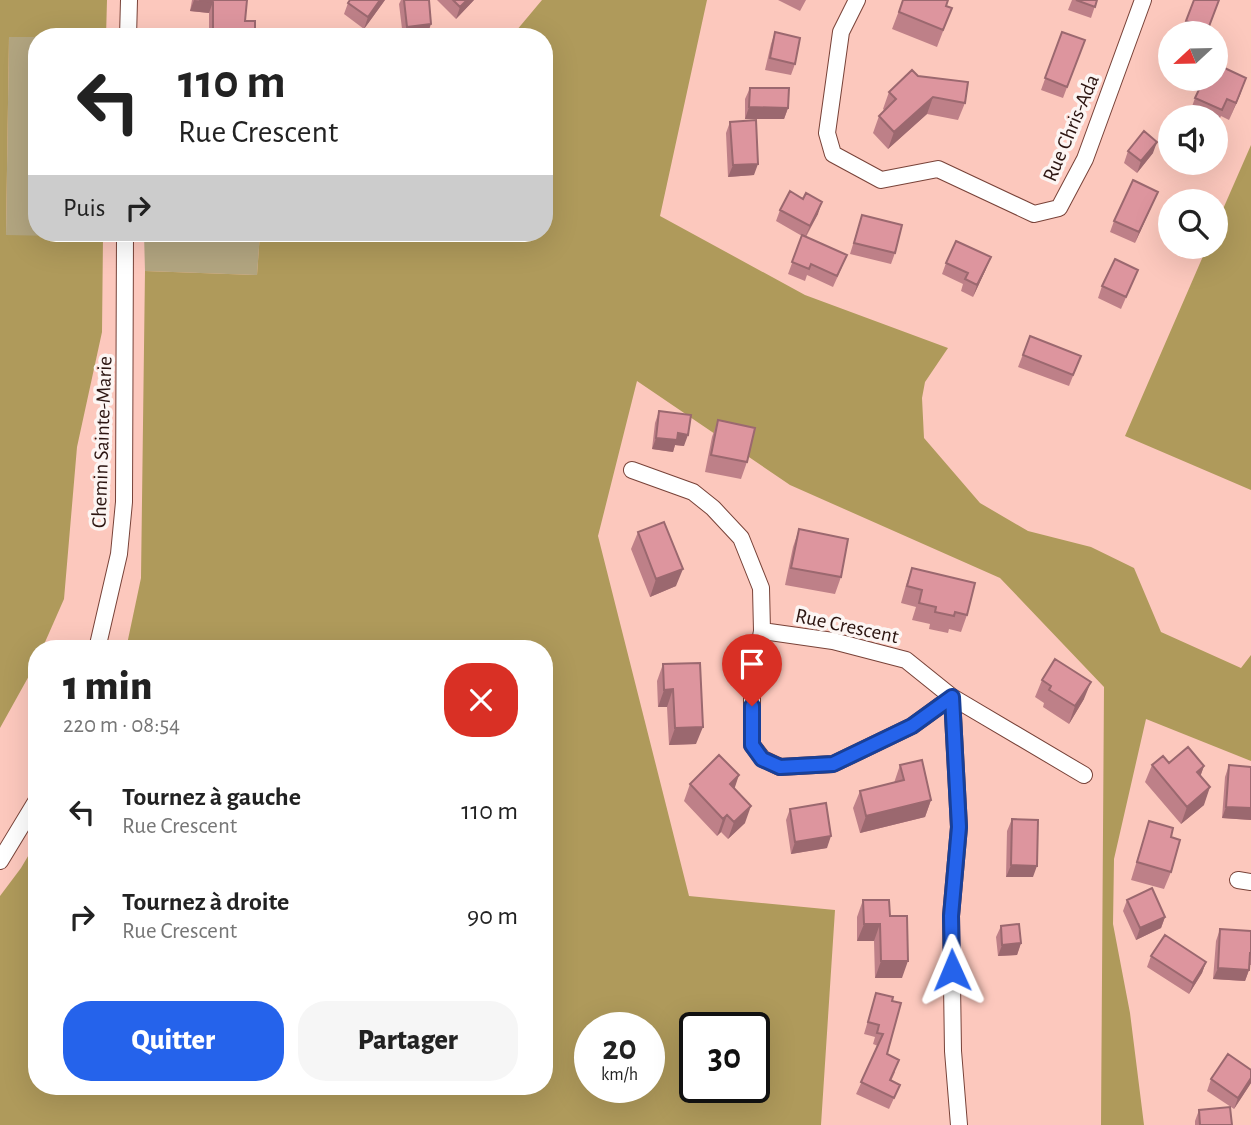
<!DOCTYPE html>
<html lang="fr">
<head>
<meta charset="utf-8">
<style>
	body { margin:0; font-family:"Alegreya Sans",sans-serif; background:#f6f6f6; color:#222; height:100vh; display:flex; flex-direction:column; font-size:26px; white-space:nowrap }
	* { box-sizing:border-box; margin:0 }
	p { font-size:23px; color:#767676 }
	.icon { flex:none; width:38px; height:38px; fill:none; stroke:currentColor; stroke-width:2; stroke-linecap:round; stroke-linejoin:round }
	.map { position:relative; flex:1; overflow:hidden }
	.panel { position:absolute; left:28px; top:640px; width:525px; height:455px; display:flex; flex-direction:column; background:#fff; border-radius:28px; box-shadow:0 7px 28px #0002 }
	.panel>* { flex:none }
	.top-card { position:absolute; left:28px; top:28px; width:525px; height:214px; border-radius:28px; box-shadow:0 7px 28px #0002; background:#fff; color:#222; overflow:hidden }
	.needle { width:46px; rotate:248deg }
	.tools { position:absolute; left:1158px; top:21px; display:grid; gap:14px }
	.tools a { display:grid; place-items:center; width:70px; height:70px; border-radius:50%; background:#fff; box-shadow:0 7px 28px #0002; font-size:35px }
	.speed { position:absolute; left:574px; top:1012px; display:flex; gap:14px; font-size:35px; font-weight:700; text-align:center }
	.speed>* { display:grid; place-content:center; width:91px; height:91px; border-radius:50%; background:#fff; box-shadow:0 7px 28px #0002; line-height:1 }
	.speed small { font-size:18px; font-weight:400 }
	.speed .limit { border:4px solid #111; border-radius:10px; background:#fff; color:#111 }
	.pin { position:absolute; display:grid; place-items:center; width:60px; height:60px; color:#fff; margin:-72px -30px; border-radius:50% 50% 50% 0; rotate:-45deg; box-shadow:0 0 7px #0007 }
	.pin .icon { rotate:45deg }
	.me { position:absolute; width:77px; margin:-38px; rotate:359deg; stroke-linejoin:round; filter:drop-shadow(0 0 5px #0008) }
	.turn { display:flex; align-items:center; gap:24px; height:147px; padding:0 35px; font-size:32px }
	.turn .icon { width:91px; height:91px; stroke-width:2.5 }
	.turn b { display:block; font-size:49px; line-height:60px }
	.then { display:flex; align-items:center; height:66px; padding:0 35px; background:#0003; gap:14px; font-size:26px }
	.round { display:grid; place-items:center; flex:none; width:74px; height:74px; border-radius:28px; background:#f6f6f6 }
	.headline { display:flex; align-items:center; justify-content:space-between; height:119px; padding:0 35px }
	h1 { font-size:42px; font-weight:800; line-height:52px }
	.button { display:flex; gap:14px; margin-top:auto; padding:14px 35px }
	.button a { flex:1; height:80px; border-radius:28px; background:#2563eb; color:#fff; font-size:28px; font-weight:800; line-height:80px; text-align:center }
	.button a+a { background:#f6f6f6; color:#222 }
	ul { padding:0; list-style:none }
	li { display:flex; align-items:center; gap:21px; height:105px; padding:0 35px }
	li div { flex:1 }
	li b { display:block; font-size:26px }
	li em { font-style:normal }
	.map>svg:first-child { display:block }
	.green { fill:#b2a580 }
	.forest { fill:#af9a5b; fill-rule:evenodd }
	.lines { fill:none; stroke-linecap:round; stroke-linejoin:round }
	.minor-casing { stroke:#784238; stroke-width:18 }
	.minor { stroke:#fff; stroke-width:16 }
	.wall { fill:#be8088 }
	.shaded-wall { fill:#9b686f }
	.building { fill:#dd959e; stroke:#9b686f; stroke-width:2 }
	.route-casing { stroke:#184099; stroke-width:18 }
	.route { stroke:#2563eb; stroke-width:12 }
	.labels { text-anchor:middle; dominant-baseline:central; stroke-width:7; stroke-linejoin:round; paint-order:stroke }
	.street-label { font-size:21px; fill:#2c1511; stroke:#fcf5f3 }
</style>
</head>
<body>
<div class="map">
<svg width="1251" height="1125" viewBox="0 0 1251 1125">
	<rect width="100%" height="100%" fill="#fcc8bd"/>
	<path class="green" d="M9,36L44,37H37V233H103V237L6,236Z
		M144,233H260L257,275L145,271Z"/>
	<path class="forest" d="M0,0H107L106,37H9L6,235L103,237L102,332L77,447L64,599L42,649H37L35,665L0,728Z
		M542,0H707L660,216L805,295L948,348L925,382L922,398L924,438L980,503L1028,531L1091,547L1134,568L1161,632L1241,668L1251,655V761L1146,719L1114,859L1113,924L1130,1013L1144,1125H1101L1104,687L1000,578L790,485L637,381L598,536L689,896L835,910L821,1125H0V896L21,868L37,841V1087H544V649H126L141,578L145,271L257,275L260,233H544V37H511ZM590,1027H649V1087H590ZM695,1027H754V1087H695Z
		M1251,145V490L1125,436L1207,247H1216V225Z"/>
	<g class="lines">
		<defs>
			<path id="minor" d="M857,0L841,32L827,133L833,154L881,180L938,169L1034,214L1059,208L1085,159L1143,0
				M128,37L129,0
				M632,470L693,492L713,508L741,538L761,588L762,631
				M97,649L119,554L124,502L125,233
				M952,697L912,726L833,764L780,767L763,759L752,745V687L762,631L833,641L906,660L952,697L1084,775
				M952,697L959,827L951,916L953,1051L959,1125
				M0,861L37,800
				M1238,880L1251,882"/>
		</defs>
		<use href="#minor" class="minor-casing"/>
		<use href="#minor" class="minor"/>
	</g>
	<path class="wall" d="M192,0H247L245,21L255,37H209V13L190,11Z
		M385,0L364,29L344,14L348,3Z
		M401,0H429L427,36L403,37L399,4Z
		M437,0H474L456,19Z
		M778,0H806L800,11Z
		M903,0L947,6L952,8L937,47L892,29Z
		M1072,0H1097L1091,18L1068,10Z
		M1194,0H1219L1207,33L1182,32Z
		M775,32L795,64L791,75L765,70L771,44Z
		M1062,32L1085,40L1063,98L1041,90Z
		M918,76L965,103L958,120L927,114L888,149L873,133L879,116L884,110L883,109L889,92Z
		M750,88L788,108L784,119H745V99Z
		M1240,95L1229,120L1221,116L1216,127V117H1193L1189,115L1195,98Z
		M730,122L754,175L728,177L726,133Z
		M1128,151L1153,153L1137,173L1124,163Z
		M1153,203L1135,243L1110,232L1114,221Z
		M780,210L818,214L806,237L842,267L833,287L807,275L805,281L788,274L802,236L776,221Z
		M862,215L895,253L891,264L850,254Z
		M946,263L986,269L973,297L961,291L963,284L942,274Z
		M1138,270L1121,309L1098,298L1102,286Z
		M1030,336L1081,356L1069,386L1018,367Z
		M659,411L684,446L675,445L673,452L652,449L655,423Z
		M718,420L747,462L741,479L705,472L712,437Z
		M799,529L841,577L835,594L785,585L793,547Z
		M638,532L676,586L650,597L631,549Z
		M912,568L967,615L961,632L949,629L948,633L929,629L930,624L912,620L916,607L901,603L906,585Z
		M663,664L696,744L669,745L667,707H658L657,681Z
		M1042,680L1084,699L1069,724L1043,707L1044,703L1035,697Z
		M1169,763L1204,766L1200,776L1204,805L1181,824L1145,782L1152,765Z
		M900,765L931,800L925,817L860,833L853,808L860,791L894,783Z
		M1229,765L1251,767V820L1222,818L1225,777Z
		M690,784L734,789L745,823L728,839L721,832L717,836L684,801Z
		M790,809L827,848L791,854L786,820Z
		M1012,819L1033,877H1006L1007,831Z
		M1149,821L1171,837V872L1164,889L1131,880Z
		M863,900L890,916L902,978H875L874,941H857V917Z
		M1127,900L1165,917L1161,928L1136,940L1123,911Z
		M1001,926L1021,943L1017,955L998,956L996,937Z
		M1220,929L1251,931V965H1249V970L1245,981L1213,979L1216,941Z
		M1151,956L1206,962L1202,973L1189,994L1147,967Z
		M876,993L892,1001L887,1054L895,1072L891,1081L895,1096L889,1109L856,1094L878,1046L873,1044L875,1037L864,1034Z
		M1251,1070V1083L1234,1109L1207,1091L1211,1079Z
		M1199,1110L1232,1125H1195V1121Z"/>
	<path class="shaded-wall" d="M194,0L213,2L209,13L190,11Z
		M380,0H385L364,29L368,17Z
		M467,0H474L456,19L460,7Z
		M431,24L427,36L403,37L407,27Z
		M1246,78L1240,95L1229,120L1236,103Z
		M933,97L927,114L888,149L894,132Z
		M749,107L788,108L784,119H745Z
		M1157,142L1153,153L1137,173L1141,161Z
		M758,164L754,175L728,177L733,165Z
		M1158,192L1153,203L1135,243L1139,232Z
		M822,202L818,214L805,237L810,226Z
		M991,257L986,269L973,297L977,285Z
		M678,433L688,435L684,446L675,445L673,452L652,449L656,438Z
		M683,569L676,586L650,597L656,579Z
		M1091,682L1084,699L1069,724L1075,706Z
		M673,689L667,707H658L664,690Z
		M703,727L696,744L669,745L675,728Z
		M1204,766L1198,783L1197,772Z
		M739,775L733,793L730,784Z
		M1210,787L1204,805L1181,824L1187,807Z
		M931,800L925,817L860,833L866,816Z
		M751,806L745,823L728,839L734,822Z
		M1226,807L1251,808V820L1222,818Z
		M727,815L721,832L717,836L723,819Z
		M831,836L827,848L791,854L795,842Z
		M1011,865L1037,866L1033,877H1006Z
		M1165,917L1161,928L1136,940L1140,928Z
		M864,924H880L874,941H857Z
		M1021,943L1017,955L998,956L1002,945Z
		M881,961H908L902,978H875Z
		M1206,962L1202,973L1189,994L1193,983Z
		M1218,968L1249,970L1245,981L1213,979Z
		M1251,1078V1083L1234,1109L1238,1098Z"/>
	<path class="building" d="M199,0H247L245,21H255V37H213V2Z
		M350,0H380L368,17L348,3Z
		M404,0H429L431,24L407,27Z
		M453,0H467L460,7Z
		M903,0H948L946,6L952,8L943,30L899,12Z
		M1076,0H1097L1095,7Z
		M1194,0H1219L1208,29L1186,21Z
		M775,32L800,38L795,64L770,58Z
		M1062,32L1085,40L1067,87L1045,78Z
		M1216,64L1246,78L1236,103L1227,99L1222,110L1195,98L1204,79H1216Z
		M912,70L918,76L968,82L965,103L933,97L894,132L879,116L896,99L889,92Z
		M750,88H789L788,108L749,107Z
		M756,120L758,164L733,165L730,122Z
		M1144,131L1157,142L1141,161L1128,151Z
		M1133,180L1158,192L1139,232L1114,221Z
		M790,191L803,199L806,193L822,202L810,226L780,210Z
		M862,215L902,225L895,253L854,243Z
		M802,235L847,255L837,276L811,264L809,269L792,262Z
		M956,241L991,257L977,285L965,279L968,273L946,263Z
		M1115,259L1138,270L1126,297L1102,286Z
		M1030,336L1081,356L1073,375L1023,355Z
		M659,411L691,415L688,435L678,433L677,440L656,438Z
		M718,420L755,428L747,462L711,455Z
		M664,522L683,569L656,579L638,532Z
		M799,529L848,539L841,577L791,568Z
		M912,568L975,583L967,615L955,612L954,616L935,612L936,607L919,603L922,590L907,586Z
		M1055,659L1091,682L1075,706L1049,690L1051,686L1042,680Z
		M700,663L703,727L675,728L673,689L664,690L663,664Z
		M1188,747L1204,766L1197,772L1210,787L1187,807L1152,765L1163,756L1169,763Z
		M719,755L739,775L730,784L751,806L734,822L727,815L723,819L690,784Z
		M922,760L931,800L866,816L860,791L904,780L900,765Z
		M1229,765L1251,767V808L1226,807Z
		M826,803L831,836L795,842L790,809Z
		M1012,819L1038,820L1037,866L1011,865Z
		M1149,821L1173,828L1171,837L1180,840L1171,872L1137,862Z
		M1152,888L1165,917L1140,928L1127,900Z
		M863,900H889L890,916H907L908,961H881L880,924H864Z
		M1019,924L1021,943L1002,945L1001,926Z
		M1220,929L1251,931V953H1250L1249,970L1218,968Z
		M1165,935L1206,962L1193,983L1151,956Z
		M876,993L893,997L892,1001L901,1003L887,1054L899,1060L890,1080L900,1085L894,1098L861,1082L883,1034L877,1033L879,1025L868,1022Z
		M1228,1054L1251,1070V1078L1238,1098L1211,1079Z
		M1230,1107L1232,1125H1200L1199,1110Z"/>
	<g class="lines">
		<defs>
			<path id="route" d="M752,706V745L762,759L780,767L833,764L912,726L952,697L959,827L951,916L952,970"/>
		</defs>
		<use href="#route" class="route-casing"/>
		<use href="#route" class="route"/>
	</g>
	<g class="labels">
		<g class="street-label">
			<text transform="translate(1071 128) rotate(-67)">Rue Chris-Ada</text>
			<text transform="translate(102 442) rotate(-88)">Chemin Sainte-Marie</text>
			<text transform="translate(847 626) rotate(12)">Rue Crescent</text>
		</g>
	</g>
</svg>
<div class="tools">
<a><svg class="needle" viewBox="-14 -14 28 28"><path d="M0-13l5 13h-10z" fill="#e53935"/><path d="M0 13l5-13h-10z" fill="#767676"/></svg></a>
<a><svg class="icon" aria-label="sound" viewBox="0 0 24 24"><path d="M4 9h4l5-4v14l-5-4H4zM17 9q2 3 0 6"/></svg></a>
<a><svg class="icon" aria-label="search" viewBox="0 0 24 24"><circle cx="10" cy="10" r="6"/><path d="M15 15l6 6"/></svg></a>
</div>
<div class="speed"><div>20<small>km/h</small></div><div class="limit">30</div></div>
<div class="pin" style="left:752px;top:706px;background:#d93025"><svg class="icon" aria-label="arrive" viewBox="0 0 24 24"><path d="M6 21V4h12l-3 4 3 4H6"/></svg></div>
<svg class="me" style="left:952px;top:970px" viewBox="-20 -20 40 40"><path d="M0-17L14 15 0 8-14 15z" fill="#2563eb" stroke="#fff" stroke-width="4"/></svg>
<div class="top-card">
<div class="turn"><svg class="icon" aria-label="left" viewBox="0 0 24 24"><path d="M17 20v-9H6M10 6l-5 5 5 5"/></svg><div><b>110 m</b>Rue Crescent</div></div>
<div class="then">Puis<svg class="icon" aria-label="right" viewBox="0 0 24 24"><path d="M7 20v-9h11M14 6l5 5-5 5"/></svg></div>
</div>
<section class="panel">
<div class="headline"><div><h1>1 min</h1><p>220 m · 08:54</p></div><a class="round" style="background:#d93025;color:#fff"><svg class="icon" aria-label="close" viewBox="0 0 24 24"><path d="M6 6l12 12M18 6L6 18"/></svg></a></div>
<ul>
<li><svg class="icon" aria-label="left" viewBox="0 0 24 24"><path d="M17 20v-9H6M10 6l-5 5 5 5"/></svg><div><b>Tournez à gauche</b><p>Rue Crescent</p></div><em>110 m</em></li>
<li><svg class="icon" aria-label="right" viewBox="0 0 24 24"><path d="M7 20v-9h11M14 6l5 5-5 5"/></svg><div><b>Tournez à droite</b><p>Rue Crescent</p></div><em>90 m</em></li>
</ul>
<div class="button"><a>Quitter</a><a>Partager</a></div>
</section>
</div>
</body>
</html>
